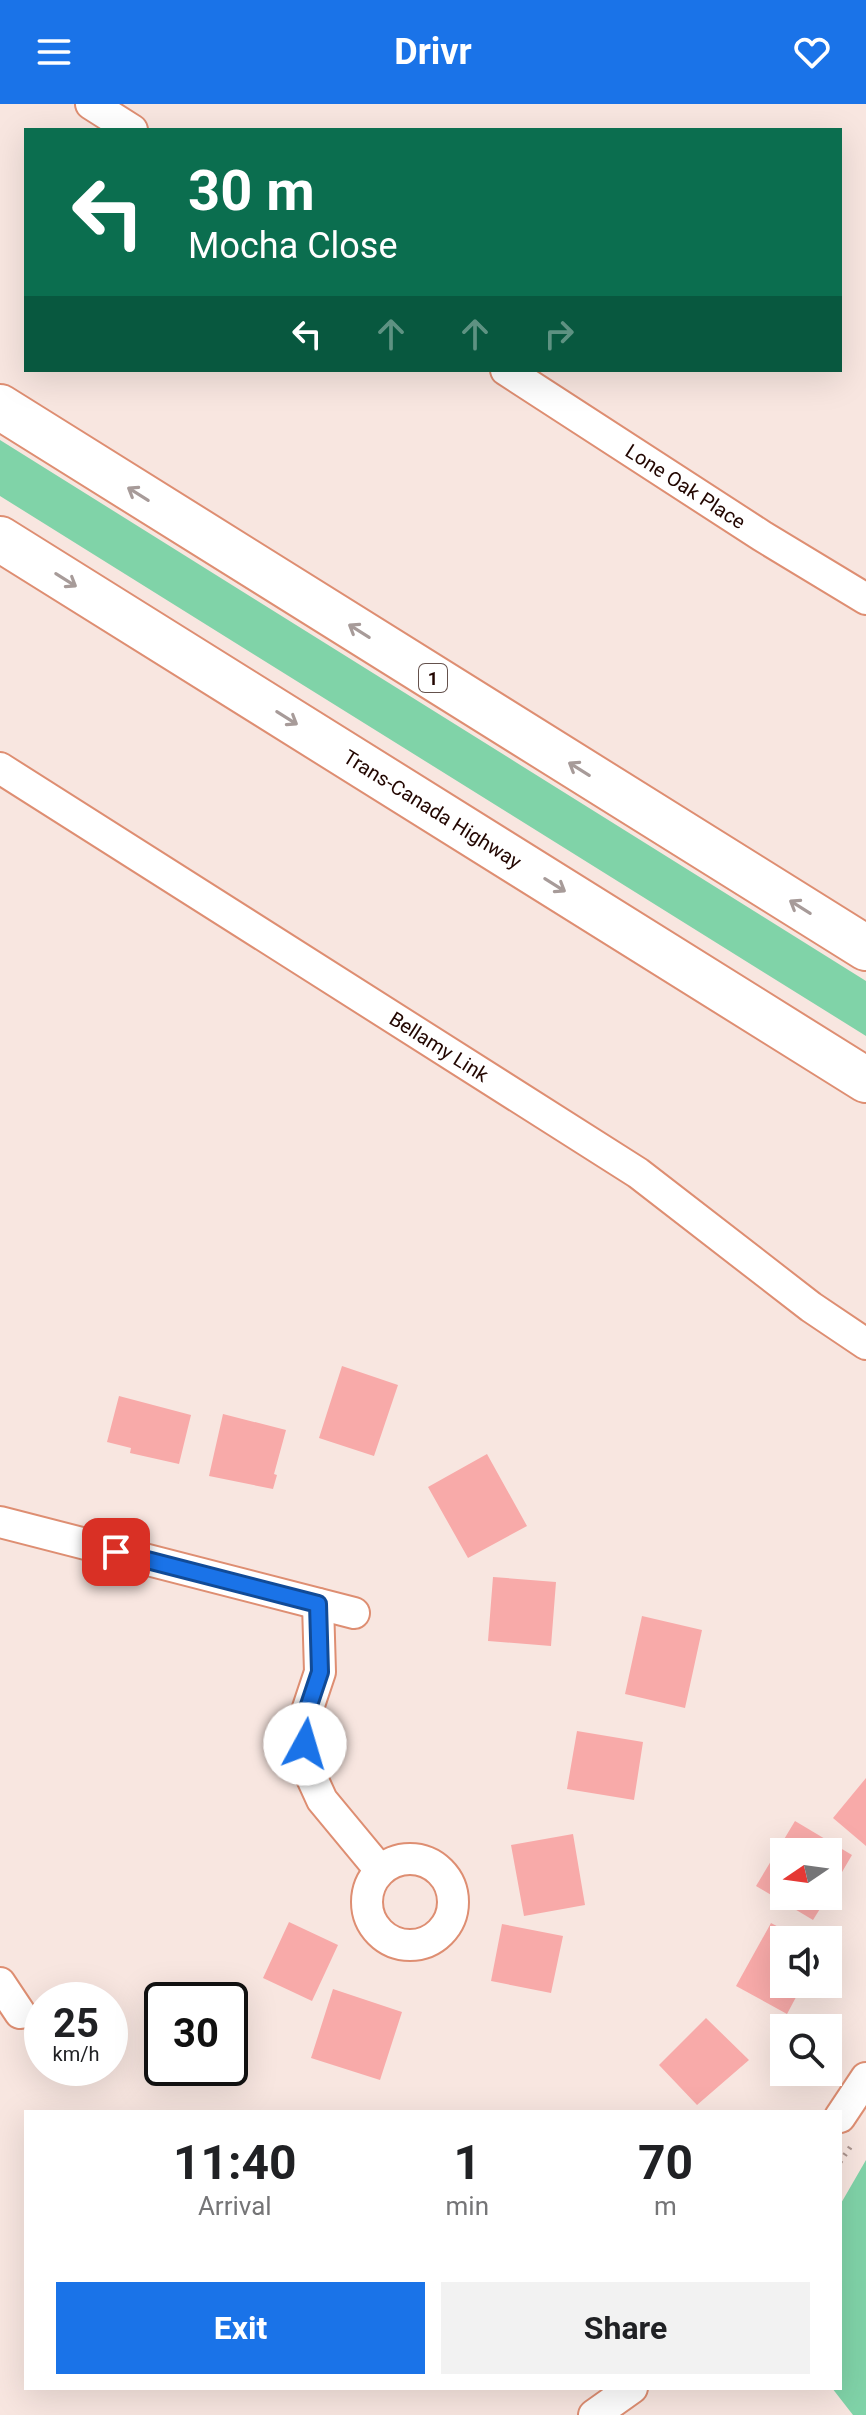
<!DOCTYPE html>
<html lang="en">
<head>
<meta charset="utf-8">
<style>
	body { margin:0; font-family:Roboto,sans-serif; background:#f2f2f2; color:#202124; height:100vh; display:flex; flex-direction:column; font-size:30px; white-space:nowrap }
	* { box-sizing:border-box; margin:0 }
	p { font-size:26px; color:#757577 }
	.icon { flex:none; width:44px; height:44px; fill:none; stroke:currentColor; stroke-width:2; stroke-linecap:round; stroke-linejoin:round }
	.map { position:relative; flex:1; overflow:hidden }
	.sheet { position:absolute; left:24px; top:2006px; width:818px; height:280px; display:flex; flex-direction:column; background:#fff; border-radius:0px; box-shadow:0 8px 32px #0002 }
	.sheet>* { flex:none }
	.top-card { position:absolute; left:24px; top:24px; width:818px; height:244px; border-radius:0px; box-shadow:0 8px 32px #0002; background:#0b6e4f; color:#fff; overflow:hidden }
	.needle { width:52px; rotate:257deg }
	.tools { position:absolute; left:770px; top:1734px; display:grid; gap:16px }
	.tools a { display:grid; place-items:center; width:72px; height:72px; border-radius:0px; background:#fff; box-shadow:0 8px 32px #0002; font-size:40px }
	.speed { position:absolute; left:24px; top:1878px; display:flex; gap:16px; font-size:40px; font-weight:700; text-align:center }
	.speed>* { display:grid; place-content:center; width:104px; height:104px; border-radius:50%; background:#fff; box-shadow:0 8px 32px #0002; line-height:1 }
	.speed small { font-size:20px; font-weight:400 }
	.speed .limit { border:4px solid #111; border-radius:12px; background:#fff; color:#111 }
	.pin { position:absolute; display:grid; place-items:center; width:68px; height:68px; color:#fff; margin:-34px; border-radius:16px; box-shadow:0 4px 12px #0006 }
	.me { position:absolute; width:88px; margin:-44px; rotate:6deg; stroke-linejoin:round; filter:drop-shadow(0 0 6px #0008) }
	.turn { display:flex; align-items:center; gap:28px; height:168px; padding:0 32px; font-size:36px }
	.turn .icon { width:104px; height:104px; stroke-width:2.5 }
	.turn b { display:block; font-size:56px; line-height:68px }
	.lanes { display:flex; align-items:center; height:76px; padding:0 32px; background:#0003; justify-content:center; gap:40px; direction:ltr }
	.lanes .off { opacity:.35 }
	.eta { display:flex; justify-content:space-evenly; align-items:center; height:136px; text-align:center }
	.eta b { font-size:48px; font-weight:700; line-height:56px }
	.action { display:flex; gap:16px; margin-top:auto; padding:16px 32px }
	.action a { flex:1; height:92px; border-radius:0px; background:#1a73e8; color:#fff; font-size:32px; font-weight:700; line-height:92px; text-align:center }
	.action a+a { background:#f2f2f2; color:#202124 }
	header { display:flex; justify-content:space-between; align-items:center; height:104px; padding:0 32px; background:#1a73e8; color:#fff; font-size:36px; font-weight:700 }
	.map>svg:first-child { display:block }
	.green { fill:#80d3a8 }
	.building { fill:#f8aaa9 }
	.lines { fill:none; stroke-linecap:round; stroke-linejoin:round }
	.minor-casing { stroke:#de8e72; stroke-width:34 }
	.motorway-casing { stroke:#de8e72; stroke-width:48 }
	.path { stroke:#aa948e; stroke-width:5; stroke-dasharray:2 6; stroke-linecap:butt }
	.minor { stroke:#fff; stroke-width:30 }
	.motorway { stroke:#fff; stroke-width:44 }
	.oneway { stroke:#a79b99 }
	.route-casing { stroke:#114b97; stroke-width:20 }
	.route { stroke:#1a73e8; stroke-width:14 }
	.labels { text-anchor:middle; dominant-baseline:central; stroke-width:7; stroke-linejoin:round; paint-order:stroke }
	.shield { fill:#fff; stroke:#64514c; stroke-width:2 }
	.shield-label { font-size:18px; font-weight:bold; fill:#220600 }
	.street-label { font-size:20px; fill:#220600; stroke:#fff }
</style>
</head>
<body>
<header><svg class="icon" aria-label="menu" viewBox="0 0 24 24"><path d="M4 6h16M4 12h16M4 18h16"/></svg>Drivr<svg class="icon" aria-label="heart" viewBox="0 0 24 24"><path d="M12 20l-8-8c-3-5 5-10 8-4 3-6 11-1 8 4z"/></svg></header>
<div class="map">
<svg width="866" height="2311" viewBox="0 0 866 2311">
	<rect width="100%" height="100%" fill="#f8e6e0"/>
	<path class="green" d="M0,336L866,877V932L0,392Z
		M866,2056V2311H853L832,2284H840V2101Z"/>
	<path class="building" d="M342,1262L398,1281L374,1352L319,1334Z
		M119,1292L191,1311L179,1360L130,1349L131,1344L107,1338Z
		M223,1310L286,1326L274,1370L277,1371L273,1385L209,1372Z
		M487,1350L527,1422L468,1454L428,1383Z
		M493,1473L556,1478L551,1542L488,1537Z
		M642,1512L702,1526L685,1604L625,1590Z
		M577,1627L643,1638L634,1696L567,1685Z
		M866,1674V1742L833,1714Z
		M795,1717L852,1751L828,1792V1748H784V1792H828L813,1816L756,1782Z
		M573,1730L585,1801L524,1812L511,1741Z
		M289,1818L338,1841L312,1897L263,1874Z
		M771,1819L803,1836H784V1880H803L787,1910L736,1882Z
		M502,1820L563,1832L551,1889L491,1877Z
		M333,1885L402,1908L380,1976L311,1954Z
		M706,1914L749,1956L697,2001L659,1961Z"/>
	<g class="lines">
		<defs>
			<g id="minor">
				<path d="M91,0L132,26"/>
				<path id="s1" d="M506,266L762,432L866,495"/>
				<path id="s2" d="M0,664L638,1069L811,1203L866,1240"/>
				<path d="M0,1418L354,1509"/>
				<path d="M318,1500L320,1568L303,1619L306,1661L322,1696L380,1766"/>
				<circle cx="410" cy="1798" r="43"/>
				<path d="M0,1879L20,1909"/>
				<path d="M840,2013L866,1974"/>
				<path d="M594,2311L632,2284"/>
			</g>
			<g id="motorway">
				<path d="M0,303L866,844"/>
				<path id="s3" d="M0,435L866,976"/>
			</g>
		</defs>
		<use href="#minor" class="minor-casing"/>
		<use href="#motorway" class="motorway-casing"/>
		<path class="path" d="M840,2058L851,2042"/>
		<use href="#minor" class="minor"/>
		<use href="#motorway" class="motorway"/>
	</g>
	<defs><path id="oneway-shaft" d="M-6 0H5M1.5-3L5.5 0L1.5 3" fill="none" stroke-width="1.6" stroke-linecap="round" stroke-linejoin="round" transform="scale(2)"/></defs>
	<g class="oneway">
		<use href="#oneway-shaft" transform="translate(138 390) rotate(-148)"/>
		<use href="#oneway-shaft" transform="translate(66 476) rotate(32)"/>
		<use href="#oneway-shaft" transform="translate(359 527) rotate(-148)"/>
		<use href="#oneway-shaft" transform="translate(287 614) rotate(32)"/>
		<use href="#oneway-shaft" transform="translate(579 665) rotate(-148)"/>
		<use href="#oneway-shaft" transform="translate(555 781) rotate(32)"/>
		<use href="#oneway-shaft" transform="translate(800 803) rotate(-148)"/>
	</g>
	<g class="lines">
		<defs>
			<path id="route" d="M116,1448L318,1500L320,1568L303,1619L305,1640"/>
		</defs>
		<use href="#route" class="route-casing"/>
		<use href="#route" class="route"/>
	</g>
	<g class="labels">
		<rect class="shield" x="419" y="560" width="28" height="28" rx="6"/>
		<g class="shield-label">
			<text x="433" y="574">1</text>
		</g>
		<g class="street-label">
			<text stroke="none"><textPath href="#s1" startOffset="214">Lone Oak Place</textPath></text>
			<text stroke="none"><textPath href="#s3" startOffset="510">Trans-Canada Highway</textPath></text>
			<text stroke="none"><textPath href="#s2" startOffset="520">Bellamy Link</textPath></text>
		</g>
	</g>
</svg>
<div class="tools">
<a><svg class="needle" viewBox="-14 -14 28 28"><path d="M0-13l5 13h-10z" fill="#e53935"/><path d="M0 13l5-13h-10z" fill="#757577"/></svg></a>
<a><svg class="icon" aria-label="sound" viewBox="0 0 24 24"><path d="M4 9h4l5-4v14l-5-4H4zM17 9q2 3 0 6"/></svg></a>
<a><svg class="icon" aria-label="search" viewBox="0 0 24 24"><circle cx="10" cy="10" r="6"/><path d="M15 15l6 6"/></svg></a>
</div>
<div class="speed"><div>25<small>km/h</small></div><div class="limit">30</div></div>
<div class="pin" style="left:116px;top:1448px;background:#d93025"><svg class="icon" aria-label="arrive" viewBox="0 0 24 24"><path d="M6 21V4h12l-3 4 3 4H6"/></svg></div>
<svg class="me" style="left:305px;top:1640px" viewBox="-20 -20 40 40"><circle r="19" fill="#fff"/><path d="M0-13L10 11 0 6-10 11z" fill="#1a73e8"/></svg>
<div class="top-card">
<div class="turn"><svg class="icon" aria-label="left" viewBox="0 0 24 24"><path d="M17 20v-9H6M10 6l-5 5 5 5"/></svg><div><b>30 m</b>Mocha Close</div></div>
<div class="lanes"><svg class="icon" aria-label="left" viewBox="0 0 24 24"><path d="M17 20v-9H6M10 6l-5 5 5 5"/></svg><svg class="icon off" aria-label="ahead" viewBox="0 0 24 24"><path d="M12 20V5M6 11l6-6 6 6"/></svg><svg class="icon off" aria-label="ahead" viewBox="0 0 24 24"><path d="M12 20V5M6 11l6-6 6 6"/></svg><svg class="icon off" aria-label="right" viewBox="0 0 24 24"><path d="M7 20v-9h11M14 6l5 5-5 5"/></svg></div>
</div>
<section class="sheet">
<div class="eta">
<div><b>11:40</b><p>Arrival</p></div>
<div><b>1</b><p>min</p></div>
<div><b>70</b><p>m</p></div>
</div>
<div class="action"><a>Exit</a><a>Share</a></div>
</section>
</div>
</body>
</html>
